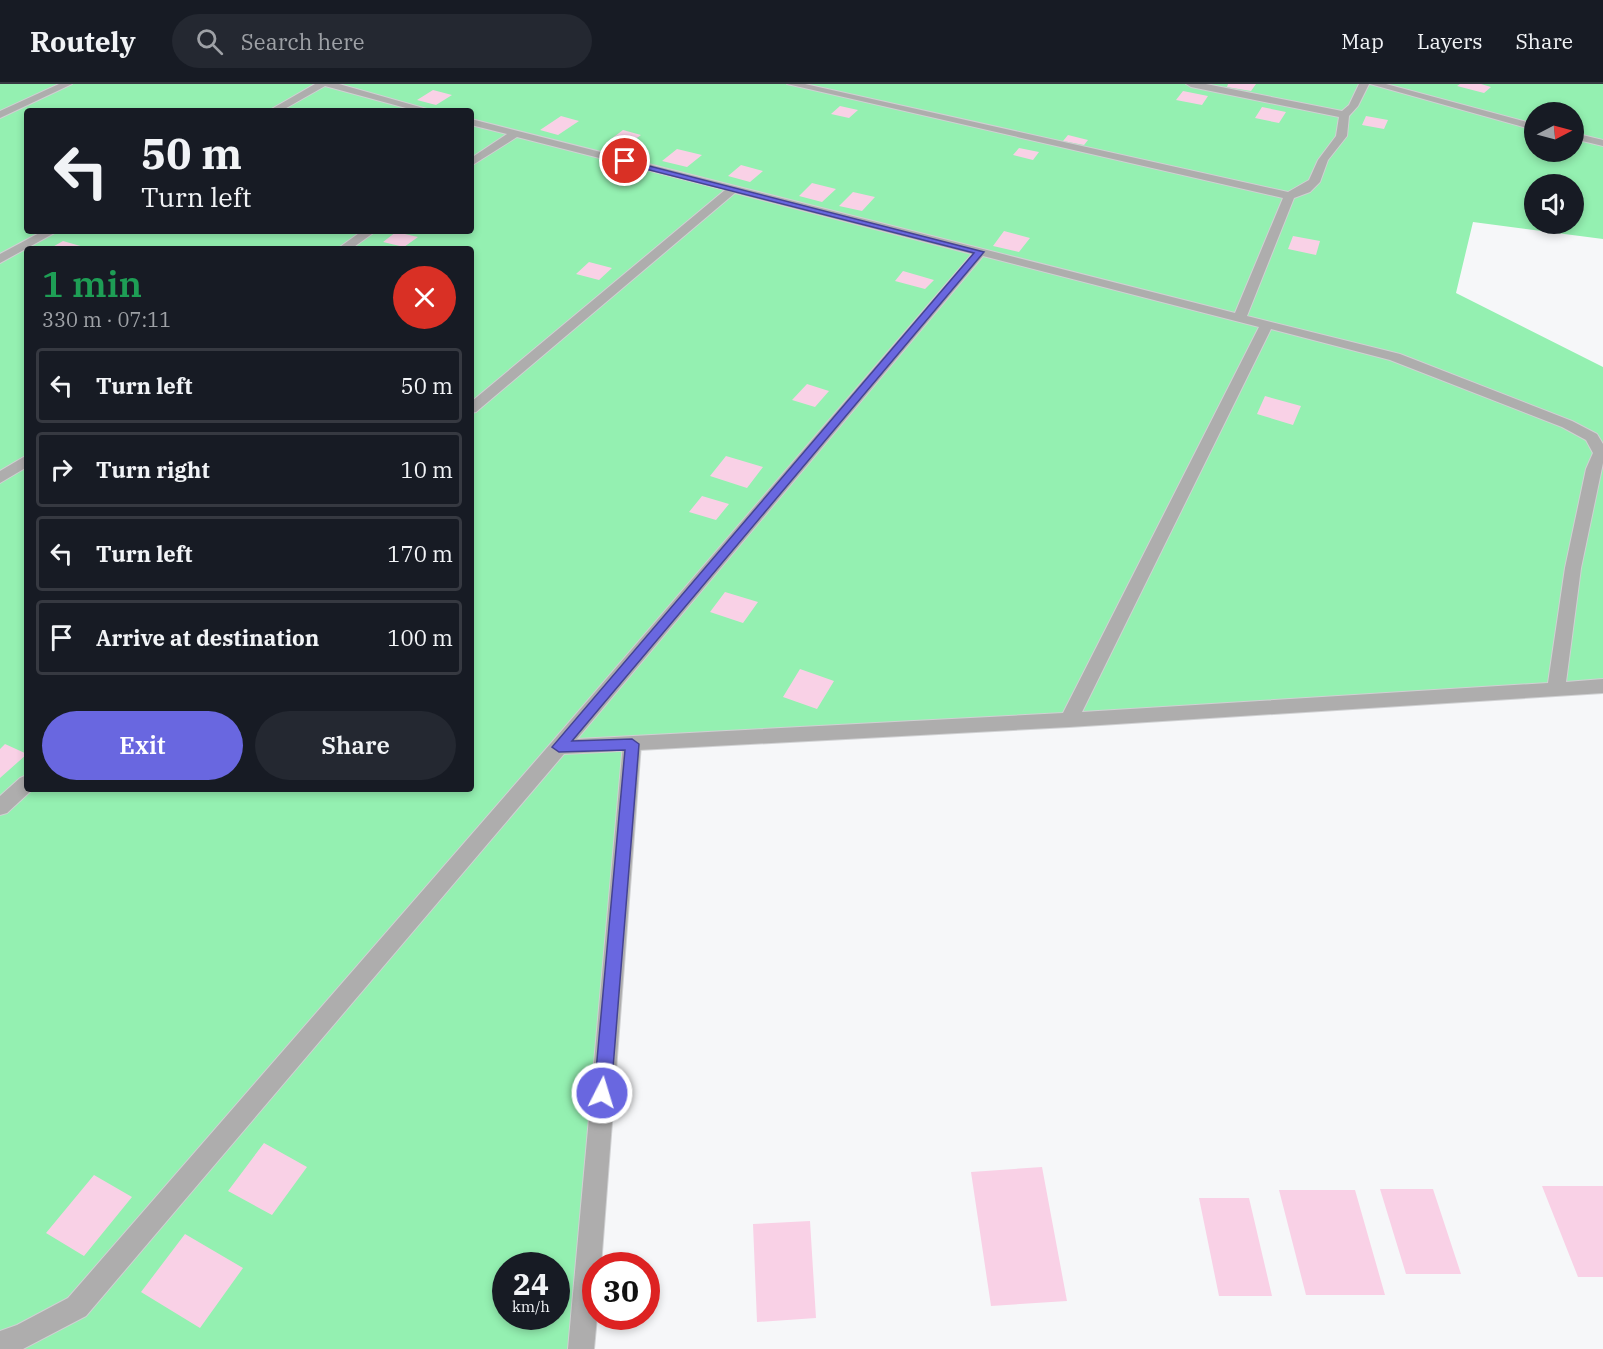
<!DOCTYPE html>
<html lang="en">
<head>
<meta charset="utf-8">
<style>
	body { margin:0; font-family:"IBM Plex Serif",serif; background:#242831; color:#f1f3f6; height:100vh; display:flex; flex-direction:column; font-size:22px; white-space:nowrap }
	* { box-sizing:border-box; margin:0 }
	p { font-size:20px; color:#9ea1a6 }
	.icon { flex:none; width:33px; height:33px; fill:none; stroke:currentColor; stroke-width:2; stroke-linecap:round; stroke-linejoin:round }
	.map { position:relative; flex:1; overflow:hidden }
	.panel { position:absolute; left:24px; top:162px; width:450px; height:546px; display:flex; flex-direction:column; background:#171b24; border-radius:6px; box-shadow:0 3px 9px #0003 }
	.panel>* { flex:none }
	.guide { position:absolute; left:24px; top:24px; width:450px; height:126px; border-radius:6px; box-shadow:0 3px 9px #0003; background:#171b24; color:#f1f3f6; overflow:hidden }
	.needle { width:39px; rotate:84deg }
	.fabs { position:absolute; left:1524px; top:18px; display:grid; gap:12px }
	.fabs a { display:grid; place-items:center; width:60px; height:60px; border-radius:50%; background:#171b24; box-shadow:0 3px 9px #0003; font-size:30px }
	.speed { position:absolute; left:492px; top:1168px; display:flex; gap:12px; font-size:30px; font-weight:700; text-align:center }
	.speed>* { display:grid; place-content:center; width:78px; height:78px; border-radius:50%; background:#171b24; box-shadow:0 3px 9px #0003; line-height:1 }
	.speed small { font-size:15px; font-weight:400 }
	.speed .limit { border:9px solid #d22; background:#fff; color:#111 }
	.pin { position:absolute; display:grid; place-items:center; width:51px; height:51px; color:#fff; margin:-26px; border:3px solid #fff; border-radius:50%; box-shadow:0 2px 6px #0007 }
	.me { position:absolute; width:66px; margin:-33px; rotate:5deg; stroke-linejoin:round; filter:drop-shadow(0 0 4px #0008) }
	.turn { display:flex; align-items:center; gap:21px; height:126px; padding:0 18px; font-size:27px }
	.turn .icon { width:78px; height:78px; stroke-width:2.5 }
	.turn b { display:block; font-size:42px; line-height:51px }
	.round { display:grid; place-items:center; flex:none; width:63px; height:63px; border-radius:32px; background:#242831 }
	.summary { display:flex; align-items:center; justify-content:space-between; height:102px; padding:0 18px }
	h1 { font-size:36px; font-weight:600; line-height:45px; color:#1e9e55 }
	.primary-button { display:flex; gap:12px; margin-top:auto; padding:12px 18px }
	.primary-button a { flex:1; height:69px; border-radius:36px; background:#6967e0; color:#fff; font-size:24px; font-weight:600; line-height:69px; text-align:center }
	.primary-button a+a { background:#242831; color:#f1f3f6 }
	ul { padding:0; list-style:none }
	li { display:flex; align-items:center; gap:18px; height:75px; margin:0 12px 9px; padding:0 6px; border:3px solid #363941; border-radius:6px }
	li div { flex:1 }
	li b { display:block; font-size:22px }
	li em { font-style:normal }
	header { display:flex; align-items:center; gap:36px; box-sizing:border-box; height:84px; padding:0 30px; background:#171b24; border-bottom:2px solid #363941 }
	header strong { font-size:28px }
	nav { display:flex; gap:33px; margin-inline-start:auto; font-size:21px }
	.search { width:420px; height:54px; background:#242831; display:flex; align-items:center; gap:15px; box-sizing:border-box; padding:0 21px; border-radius:33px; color:#9ea1a6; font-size:22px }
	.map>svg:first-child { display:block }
	.green { fill:#94f0b1; fill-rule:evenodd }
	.building { fill:#f9d1e6 }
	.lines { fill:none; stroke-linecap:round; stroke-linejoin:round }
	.lane-casing { stroke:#d0d1d3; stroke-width:2 }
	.street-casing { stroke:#d0d1d3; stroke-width:2 }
	.lane { fill:#aeadad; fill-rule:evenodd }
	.street { fill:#aeadad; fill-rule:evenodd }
	.route { fill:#6967e0; stroke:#444392; stroke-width:1.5 }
</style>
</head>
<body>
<header>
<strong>Routely</strong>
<div class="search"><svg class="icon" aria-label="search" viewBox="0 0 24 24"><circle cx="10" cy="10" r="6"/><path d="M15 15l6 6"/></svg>Search here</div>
<nav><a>Map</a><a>Layers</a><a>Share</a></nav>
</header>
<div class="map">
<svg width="1603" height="1265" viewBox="0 0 1603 1265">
	<rect width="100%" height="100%" fill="#f6f7f9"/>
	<path class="green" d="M0,0H1603V155L1473,138L1456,209L1603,283V604L632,660L581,1265H0ZM27,27H471V147H27ZM1534,28H1574V68H1534ZM1534,100H1574V140H1534ZM27,165H471V705H27ZM506,1182H556V1233H506Z"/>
	<path class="building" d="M1228,0H1256L1251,7L1227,3Z
		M1460,0H1481L1491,3L1484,9L1457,2Z
		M433,6L452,11L436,21L417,16Z
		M1183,7L1208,12L1202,21L1176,16Z
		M840,22L858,26L849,34L831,30Z
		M1262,23L1286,28L1279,39L1255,34Z
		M561,32L579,37L558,51L540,46Z
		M1366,32L1388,36L1384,45L1362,41Z
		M623,46L641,51L624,63L606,59Z
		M1068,51L1088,56L1084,61L1063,57Z
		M1019,64L1039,68L1033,76L1013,71Z
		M677,65L702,71L687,83L662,77Z
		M741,81L763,87L750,98L728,92Z
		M812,99L836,105L822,118L799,112Z
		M853,108L875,113L862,127L839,122Z
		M1004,147L1030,154L1019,168L993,162Z
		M396,148L418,153L404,163L383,158Z
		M1293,152L1320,157L1316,171L1288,165Z
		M63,157L84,163L80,165H49Z
		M589,178L612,184L599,196L576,190Z
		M903,187L934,196L925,205L895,197Z
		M807,300L829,307L815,323L792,316Z
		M1265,312L1301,322L1293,341L1257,330Z
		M726,372L763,383L747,404L710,392Z
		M702,412L729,420L716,436L689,428Z
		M725,508L758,518L743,539L710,528Z
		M800,585L834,597L817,625L783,613Z
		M5,660L27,670L0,694V665Z
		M264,1059L307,1083L272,1131L228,1107Z
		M1042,1083L1067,1217L991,1222L971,1088Z
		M94,1091L132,1113L84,1172L46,1149Z
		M1542,1102H1603V1193H1578Z
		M1380,1105H1433L1461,1190H1406Z
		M1279,1106H1355L1385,1211H1306Z
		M1199,1114H1249L1272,1212H1219Z
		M810,1137L816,1234L757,1238L753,1140Z
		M185,1150L243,1184L200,1244L141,1208Z"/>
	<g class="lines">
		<defs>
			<path id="lane" d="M59,0H72L0,34V27Z
				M315,0H339L434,27H417L325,2L281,27H268Z
				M787,0H805L1288,108L1309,96L1318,76L1336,52L1339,33L1191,3L1186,0H1206L1342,27L1349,21L1359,0H1369L1358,22L1349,32L1347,52L1328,76L1320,98L1310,108L1294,114L1247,232L1400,270L1572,337L1597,350L1603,360V379L1581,484L1566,598L1603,595V609L1069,643L564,670L86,1232L23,1265H0V1247L17,1241L68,1214L552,658L972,170L735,109L476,328L471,329V318L725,106L517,53L471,82V74L507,50L471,41V35L1235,229L1283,114ZM983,172L1259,243L1063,629L577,655ZM1271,245L1390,276L1562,343L1586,356L1593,369L1586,385L1565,484L1548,599L1082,628Z
				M1370,0H1386L1534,40V46Z
				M1574,49L1603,56V62L1574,55Z
				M43,147H58L0,179V170Z
				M362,147H376L351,165H337Z
				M27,371V383L0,399V387Z
				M27,691V705H33L7,729L0,731V712L20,694Z"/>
			<path id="street" d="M632,653L638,655L641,660L601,1182H596L597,1233L594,1265H568L623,660L626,655Z"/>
		</defs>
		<use href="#lane" class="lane-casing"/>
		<use href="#street" class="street-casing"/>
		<use href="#lane" class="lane"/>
		<use href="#street" class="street"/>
	</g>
	<path class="route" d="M622,75L984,168L572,657L632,655L639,660L611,1009L609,1015L602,1018L596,1015L594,1009L625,666L559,668L552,663L974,169L622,79Z"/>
</svg>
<div class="fabs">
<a><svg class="needle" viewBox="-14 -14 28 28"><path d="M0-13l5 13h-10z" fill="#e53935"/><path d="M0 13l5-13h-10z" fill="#9ea1a6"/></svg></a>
<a><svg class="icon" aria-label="sound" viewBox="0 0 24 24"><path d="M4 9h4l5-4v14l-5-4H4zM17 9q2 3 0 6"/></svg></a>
</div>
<div class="speed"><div>24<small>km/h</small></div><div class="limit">30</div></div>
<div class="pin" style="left:625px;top:77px;background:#d93025"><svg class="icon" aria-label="arrive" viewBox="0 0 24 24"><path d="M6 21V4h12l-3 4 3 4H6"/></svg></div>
<svg class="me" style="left:602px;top:1009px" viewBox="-20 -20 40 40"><circle r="17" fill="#6967e0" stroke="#fff" stroke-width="3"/><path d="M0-11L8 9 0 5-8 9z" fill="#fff"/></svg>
<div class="guide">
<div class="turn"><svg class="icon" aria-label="left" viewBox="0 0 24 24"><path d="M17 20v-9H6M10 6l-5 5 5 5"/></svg><div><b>50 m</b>Turn left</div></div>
</div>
<section class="panel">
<div class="summary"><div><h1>1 min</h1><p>330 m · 07:11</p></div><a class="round" style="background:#d93025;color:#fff"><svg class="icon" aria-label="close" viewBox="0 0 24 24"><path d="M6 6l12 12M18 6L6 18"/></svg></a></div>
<ul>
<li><svg class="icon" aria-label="left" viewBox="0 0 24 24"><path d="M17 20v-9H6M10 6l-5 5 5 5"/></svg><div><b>Turn left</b></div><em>50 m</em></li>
<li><svg class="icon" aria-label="right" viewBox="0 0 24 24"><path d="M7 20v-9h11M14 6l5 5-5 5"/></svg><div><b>Turn right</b></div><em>10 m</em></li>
<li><svg class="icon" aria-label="left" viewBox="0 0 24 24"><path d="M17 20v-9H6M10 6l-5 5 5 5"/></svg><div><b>Turn left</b></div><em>170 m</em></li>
<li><svg class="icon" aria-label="arrive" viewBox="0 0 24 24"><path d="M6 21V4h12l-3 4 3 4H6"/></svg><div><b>Arrive at destination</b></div><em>100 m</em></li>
</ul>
<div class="primary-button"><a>Exit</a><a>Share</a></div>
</section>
</div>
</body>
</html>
